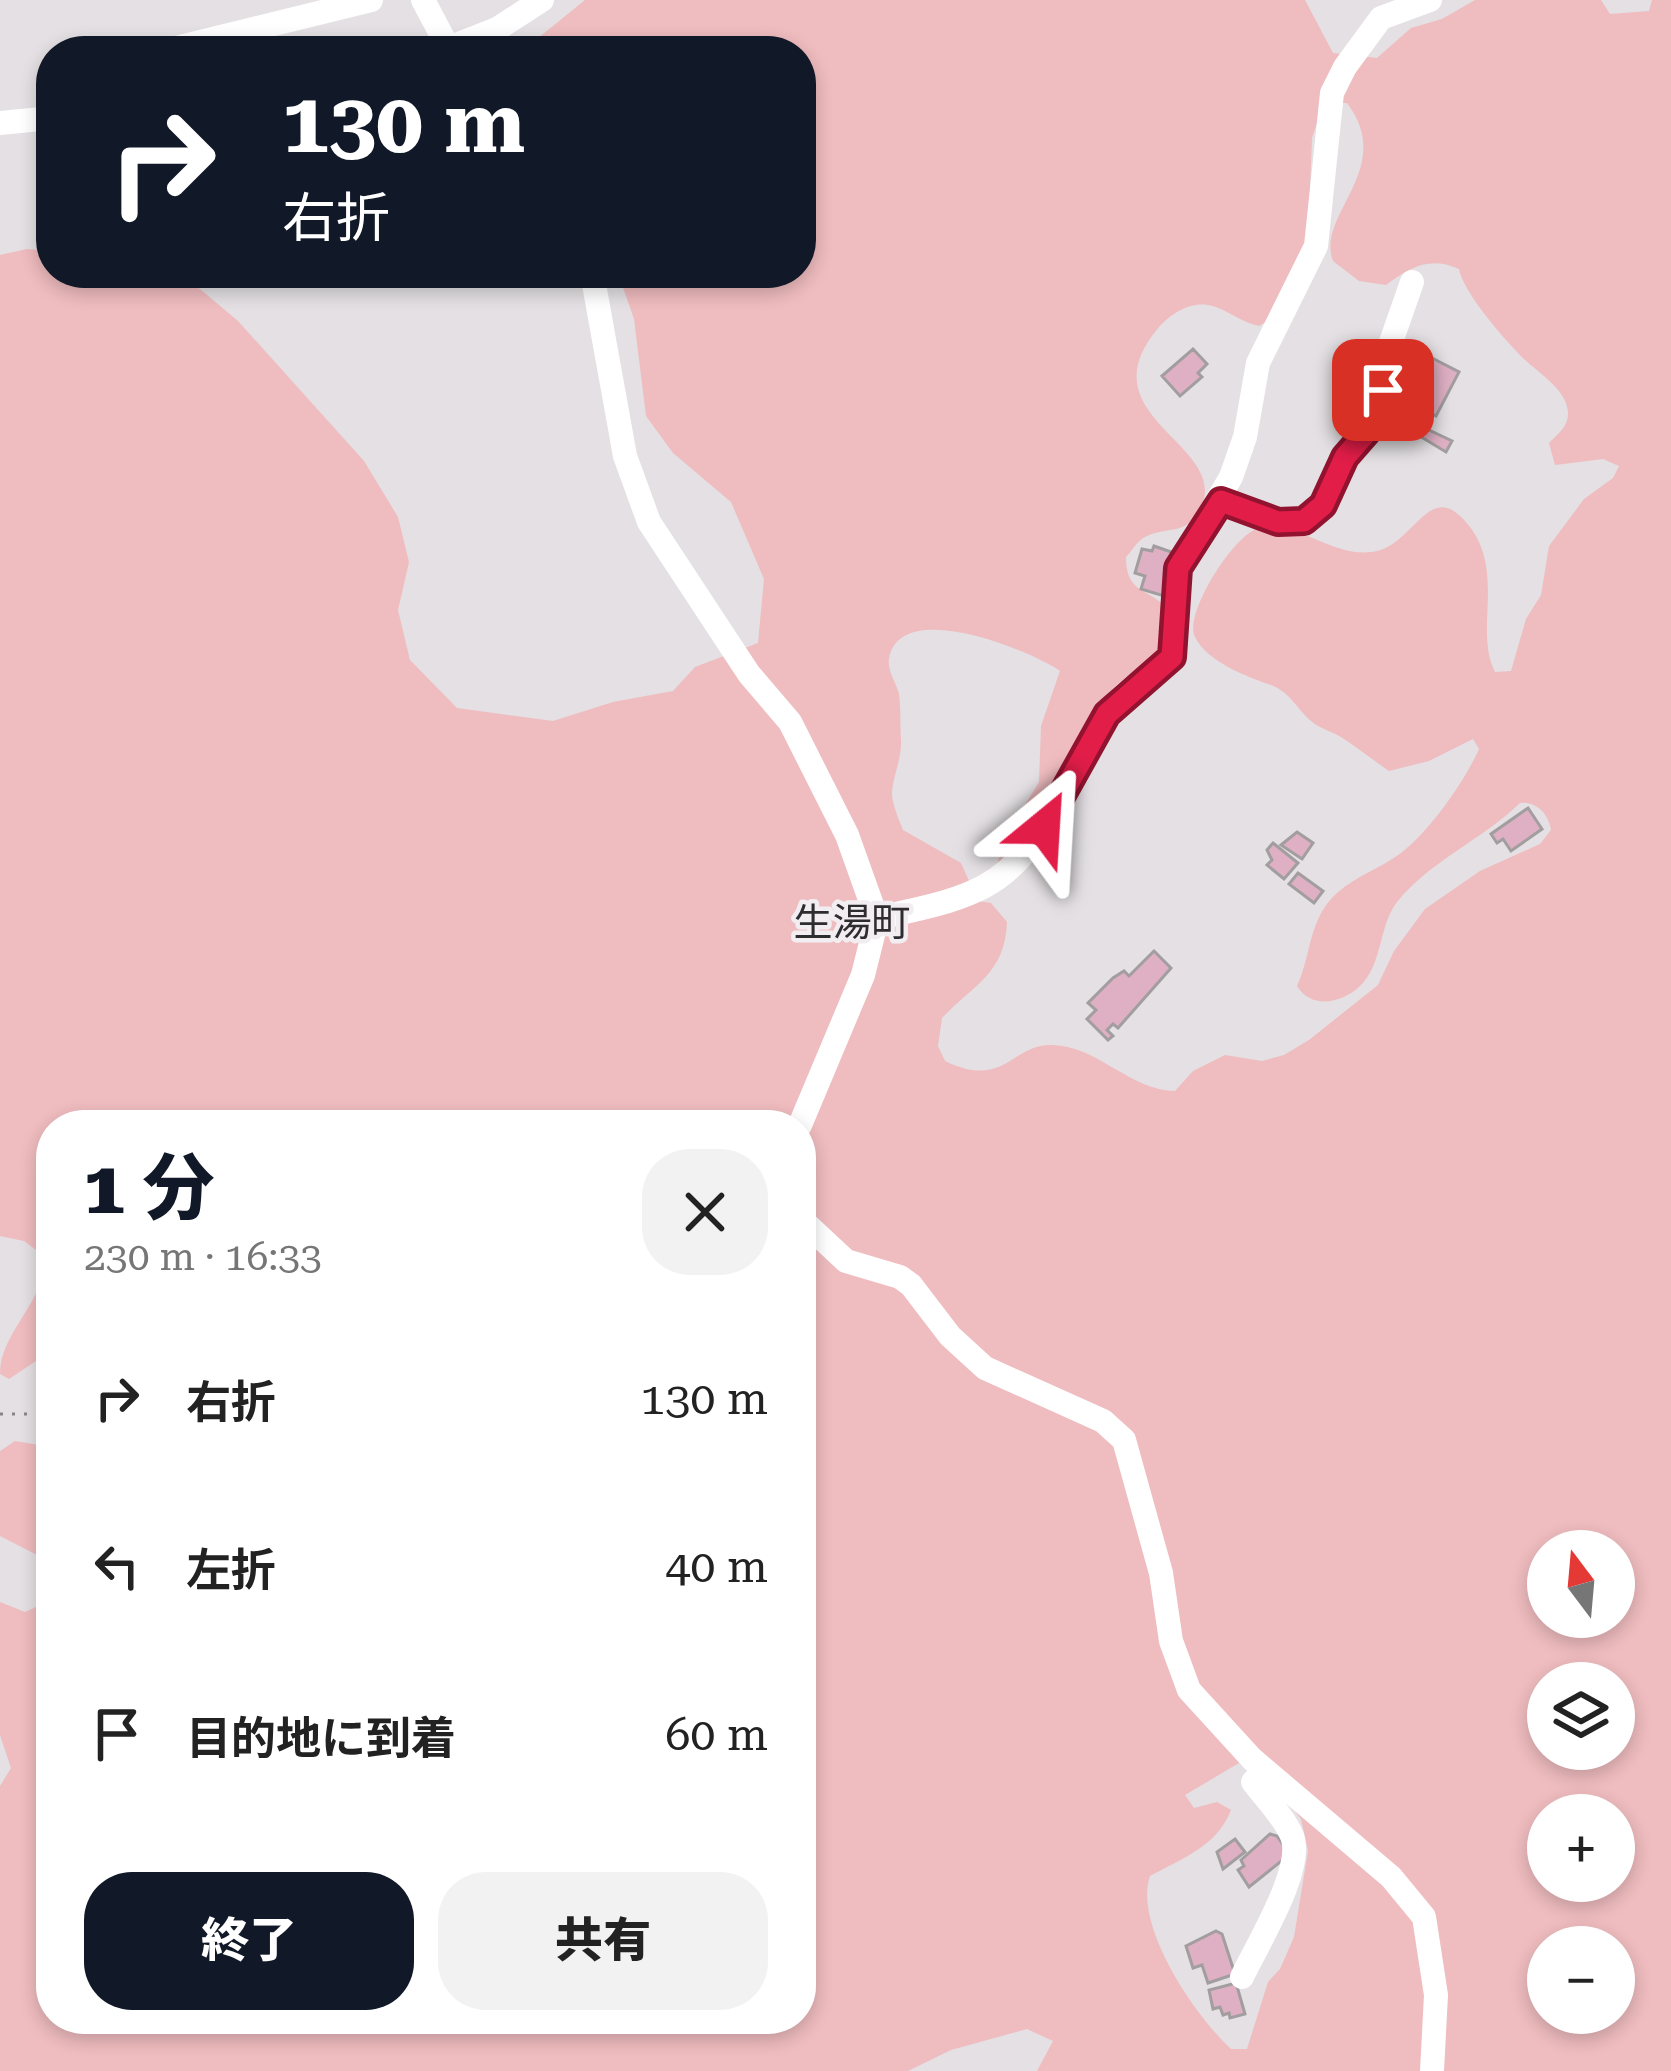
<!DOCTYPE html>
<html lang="ja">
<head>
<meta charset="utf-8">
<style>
	body { margin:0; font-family:"Roboto Serif","Noto Sans JP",serif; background:#f2f2f2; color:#222; height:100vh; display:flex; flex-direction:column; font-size:45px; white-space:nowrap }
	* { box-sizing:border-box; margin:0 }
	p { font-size:39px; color:#767676 }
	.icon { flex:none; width:66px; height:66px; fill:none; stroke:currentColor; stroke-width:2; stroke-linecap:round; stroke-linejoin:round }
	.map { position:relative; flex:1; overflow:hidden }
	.drawer { position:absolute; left:36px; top:1110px; width:780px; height:924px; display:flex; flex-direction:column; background:#fff; border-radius:48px; box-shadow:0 6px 18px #0003 }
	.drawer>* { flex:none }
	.top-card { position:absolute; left:36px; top:36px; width:780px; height:252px; border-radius:48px; box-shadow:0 6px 18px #0003; background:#111827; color:#fff; overflow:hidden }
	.needle { width:78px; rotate:344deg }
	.controls { position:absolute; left:1527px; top:1530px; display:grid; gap:24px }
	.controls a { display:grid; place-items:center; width:108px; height:108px; border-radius:50%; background:#fff; box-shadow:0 6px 18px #0003; font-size:60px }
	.pin { position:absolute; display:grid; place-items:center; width:102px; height:102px; color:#fff; margin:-51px; border-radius:24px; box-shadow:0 6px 18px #0006 }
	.me { position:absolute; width:132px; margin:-66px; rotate:27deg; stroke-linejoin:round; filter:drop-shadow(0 0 9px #0008) }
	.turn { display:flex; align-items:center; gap:42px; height:252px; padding:0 48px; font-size:54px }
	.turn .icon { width:156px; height:156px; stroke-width:2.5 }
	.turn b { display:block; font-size:84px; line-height:102px }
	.round { display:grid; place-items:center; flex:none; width:126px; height:126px; border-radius:48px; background:#f2f2f2 }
	.overview { display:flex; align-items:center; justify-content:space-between; height:204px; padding:0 48px }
	h1 { font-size:72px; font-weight:800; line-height:90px; color:#111827 }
	.cta { display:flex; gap:24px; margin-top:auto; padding:24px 48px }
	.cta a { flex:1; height:138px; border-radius:48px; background:#111827; color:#fff; font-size:48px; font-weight:800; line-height:138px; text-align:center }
	.cta a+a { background:#f2f2f2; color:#222 }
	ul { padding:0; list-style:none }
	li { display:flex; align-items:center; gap:36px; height:168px; padding:0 48px }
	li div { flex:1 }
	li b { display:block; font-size:45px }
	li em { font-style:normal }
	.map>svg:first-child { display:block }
	.green { fill:#efbcbf; fill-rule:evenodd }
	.building { fill:#dfb0c4; stroke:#a29e9f; stroke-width:3 }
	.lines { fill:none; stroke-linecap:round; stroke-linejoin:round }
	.path { stroke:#888587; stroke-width:3; stroke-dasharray:3 9; stroke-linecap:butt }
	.minor { stroke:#fff; stroke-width:24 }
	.route-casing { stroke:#92132f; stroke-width:30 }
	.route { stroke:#e11d48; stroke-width:21 }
	.labels { text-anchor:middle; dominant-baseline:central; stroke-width:9; stroke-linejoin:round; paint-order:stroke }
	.quarter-label { font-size:39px; fill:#2f2c2f; stroke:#f1edf1 }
</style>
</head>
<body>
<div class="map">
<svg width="1671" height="2071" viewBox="0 0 1671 2071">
	<rect width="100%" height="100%" fill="#e4e0e3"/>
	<path class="green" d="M585,0H1305L1333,53L1377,58L1411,28L1442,19L1475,0H1601L1610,14L1649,11L1652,0H1671V2071H1037L1053,2041L1027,2029L951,2050L908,2071H0V1786L11,1768L0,1735V1602L25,1612L51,1600V2019H801V1125H51V1351L9,1379L0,1374C0,1331 48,1300 44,1256L24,1241L0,1236V255L27,249L51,251V273H181L238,321L364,461L398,517L409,562L398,610L410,660L457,708L553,721L613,702L673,691L695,667L758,643L764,579L731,502L673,453L646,416L634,319L618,273H801V51H522ZM1337,103H1347C1397,169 1315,215 1333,261L1359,281L1386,285C1410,267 1430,256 1459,269C1464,293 1500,334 1519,354C1534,371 1566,387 1568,412C1569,426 1558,434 1549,443L1555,465L1603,459L1619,466L1613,478L1584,499L1549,546L1541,595L1526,619L1511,671L1495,672C1472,627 1511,563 1459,515C1428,487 1411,544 1377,551C1336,560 1303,523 1262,527C1236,530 1183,614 1195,637C1207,662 1248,677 1271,685C1291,693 1296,708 1311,721C1320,729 1334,732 1344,739C1359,749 1373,760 1389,771L1429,761L1473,739L1479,749C1465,781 1429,832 1401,853C1381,868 1356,876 1337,893C1308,919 1312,954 1297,986C1311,1009 1341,1004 1360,986C1383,964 1378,927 1397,902C1430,861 1483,839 1520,803C1537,801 1549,815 1551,830L1540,844L1480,871L1425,909L1394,951L1378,985L1309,1040L1284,1055L1262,1061L1225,1055L1193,1071L1175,1091C1131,1091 1098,1046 1052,1045C1011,1044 1005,1090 945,1061L938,1046L942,1018C974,984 1005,974 1007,922L991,903L978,901L961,863L903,830C899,820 893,806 892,795C892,777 902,760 901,740C900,726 901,709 899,694C896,682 887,671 889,659C899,597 1030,650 1060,671L1041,726L1039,782L1000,846L998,865L1029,835L1156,662L1164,644L1163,604C1143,588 1126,590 1126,557C1131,552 1138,540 1145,537C1165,526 1187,536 1200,510C1234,444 1081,418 1159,327C1171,314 1189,302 1208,305C1226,308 1240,322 1259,326L1276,316L1308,243L1312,138L1319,117ZM1548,1551H1614V1617H1548ZM1548,1683H1614V1749H1548ZM1239,1763L1278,1789L1301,1819L1308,1851L1294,1937L1280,1969L1268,1982L1247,2049H1231C1195,2016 1133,1925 1150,1876C1183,1858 1217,1846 1231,1810L1217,1802L1194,1808L1185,1795ZM1548,1815H1614V1881H1548ZM1548,1947H1614V2013H1548Z
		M15,1441L51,1447V1575L39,1556L0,1536V1451Z"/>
	<path class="building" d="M1193,349L1207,364L1198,373L1202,377L1180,396L1162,376Z
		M1432,358L1459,372L1436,416L1408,401L1423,361L1429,364Z
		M1412,422L1452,441L1446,452L1408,429Z
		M1154,546L1177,554L1164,596L1141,589L1145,576L1135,573L1142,549L1152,551Z
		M1528,808L1542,829L1511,851L1503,839L1497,843L1491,834Z
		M1297,832L1313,843L1302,859L1281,845Z
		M1273,843L1298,863L1284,879L1267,865L1272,860L1267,850Z
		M1298,873L1323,891L1314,903L1289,884Z
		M1154,951L1171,968L1118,1028L1113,1024L1107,1030L1113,1036L1108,1040L1087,1019L1096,1010L1088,1003L1113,978L1124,971L1129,976Z
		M1270,1834L1277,1836L1290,1854L1249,1887L1238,1870L1244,1866L1241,1860Z
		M1235,1839L1245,1852L1223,1869L1217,1852Z
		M1216,1931L1222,1934L1235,1974L1208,1983L1202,1965L1193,1968L1186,1946Z
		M1236,1983L1245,2014L1230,2018L1229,2013L1223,2015L1220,2007L1213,2009L1209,1990Z"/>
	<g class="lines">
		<path class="path" d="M0,1414H40L51,1421"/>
		<path class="minor" d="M423,0L450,51
			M164,51L371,0
			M441,51L497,29L542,0
			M0,123L51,118
			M592,273L625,456L649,522L749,674L790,722L847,835L877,919L863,975L800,1125
			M1221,501L1278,522L1304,521L1323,505L1345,457L1386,410L1384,362L1412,282
			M877,919C913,909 952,904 985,886C1051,849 1066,769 1108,712C1125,689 1151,676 1171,657L1178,568L1231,477L1245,437L1258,363L1316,246L1332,93L1345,67L1381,18L1430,0
			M801,1219L846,1261L900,1277L911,1285L950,1336L985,1368L1103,1421L1124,1440L1161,1573L1171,1641L1189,1690L1252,1759L1391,1877L1424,1917L1436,1995L1432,2071
			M1242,1977C1257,1945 1305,1868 1292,1836C1284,1817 1266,1799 1253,1782L1265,1770"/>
	</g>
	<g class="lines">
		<defs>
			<path id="route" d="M1044,827L1107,714L1172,657L1178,568L1221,501L1278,522L1304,521L1323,505L1345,457L1386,410L1383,390"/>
		</defs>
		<use href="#route" class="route-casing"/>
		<use href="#route" class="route"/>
	</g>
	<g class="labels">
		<g class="quarter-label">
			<text x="852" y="923">生湯町</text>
		</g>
	</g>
</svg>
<div class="controls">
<a><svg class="needle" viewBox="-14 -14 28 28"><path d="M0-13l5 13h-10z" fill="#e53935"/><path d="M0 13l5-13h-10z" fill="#767676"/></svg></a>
<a><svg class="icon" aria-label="layers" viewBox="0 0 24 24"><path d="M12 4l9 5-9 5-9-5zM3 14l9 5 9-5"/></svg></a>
<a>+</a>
<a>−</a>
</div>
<div class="pin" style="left:1383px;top:390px;background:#d93025"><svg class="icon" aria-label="arrive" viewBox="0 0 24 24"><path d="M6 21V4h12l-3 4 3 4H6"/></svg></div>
<svg class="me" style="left:1044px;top:827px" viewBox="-20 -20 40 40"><path d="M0-17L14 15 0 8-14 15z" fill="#e11d48" stroke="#fff" stroke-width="4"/></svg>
<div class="top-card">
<div class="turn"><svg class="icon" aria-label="right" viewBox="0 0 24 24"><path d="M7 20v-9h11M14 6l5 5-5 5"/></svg><div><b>130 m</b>右折</div></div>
</div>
<section class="drawer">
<div class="overview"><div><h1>1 分</h1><p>230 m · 16:33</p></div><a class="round"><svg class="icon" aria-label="close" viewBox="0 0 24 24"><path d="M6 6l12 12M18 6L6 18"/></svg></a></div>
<ul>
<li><svg class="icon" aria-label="right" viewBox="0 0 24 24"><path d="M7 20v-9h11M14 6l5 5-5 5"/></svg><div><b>右折</b></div><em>130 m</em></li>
<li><svg class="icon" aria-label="left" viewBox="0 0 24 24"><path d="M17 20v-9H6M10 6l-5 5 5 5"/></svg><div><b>左折</b></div><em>40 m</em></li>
<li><svg class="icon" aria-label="arrive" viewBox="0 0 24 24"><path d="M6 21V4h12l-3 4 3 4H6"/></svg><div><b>目的地に到着</b></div><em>60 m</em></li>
</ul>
<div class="cta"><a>終了</a><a>共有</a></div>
</section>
</div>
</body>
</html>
